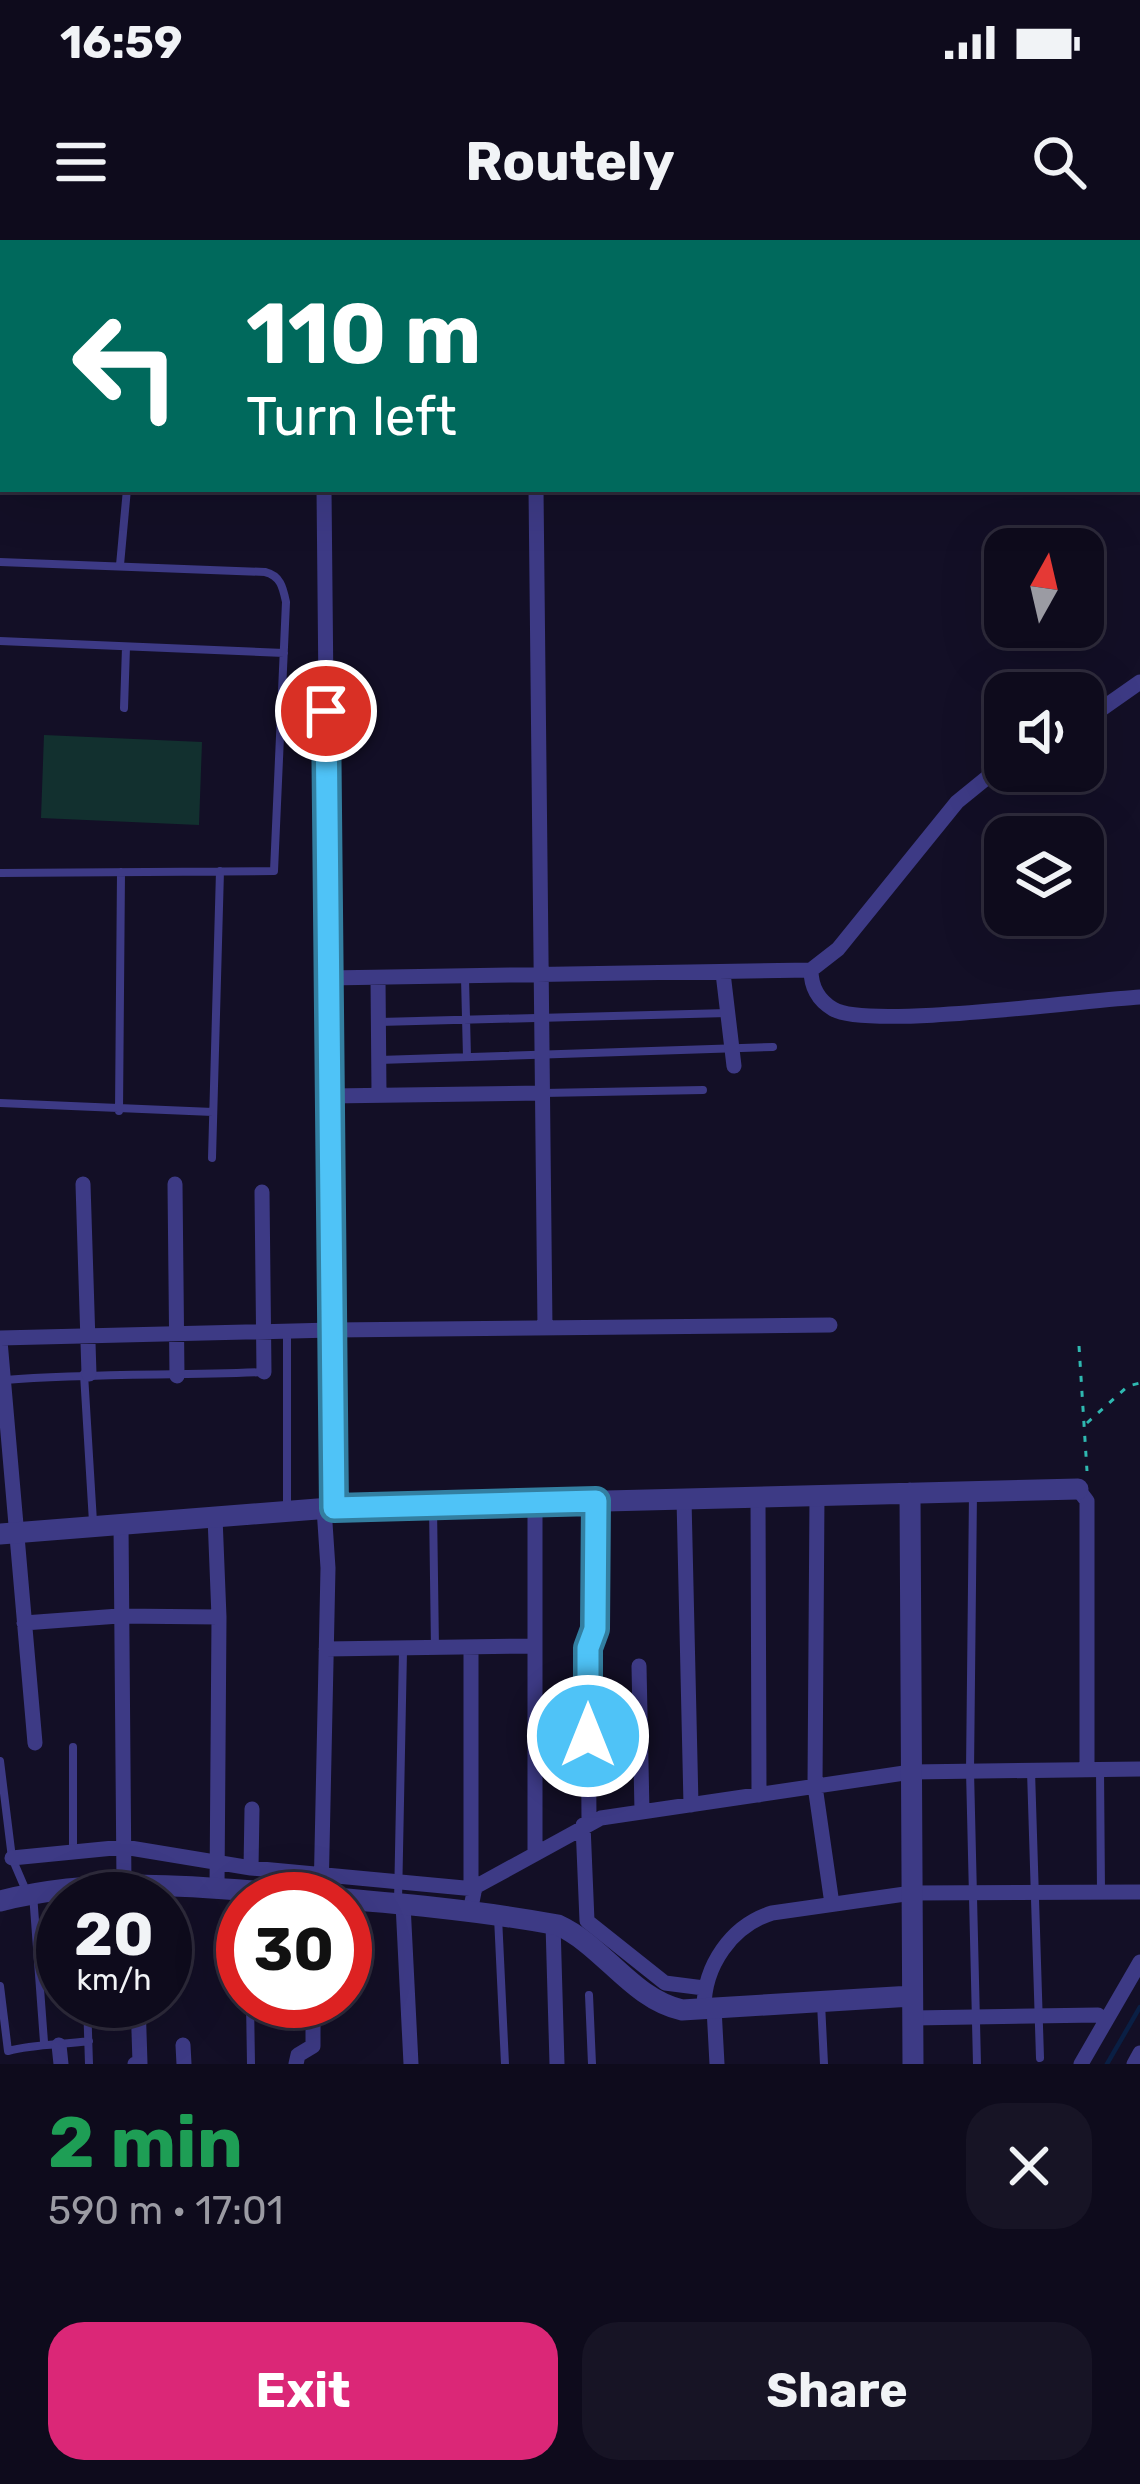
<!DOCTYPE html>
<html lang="en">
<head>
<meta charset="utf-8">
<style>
	body { margin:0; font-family:Rubik,sans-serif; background:#171425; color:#f1f3f6; height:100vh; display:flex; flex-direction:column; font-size:45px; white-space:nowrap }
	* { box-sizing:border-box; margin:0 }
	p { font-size:39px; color:#9b9ba3 }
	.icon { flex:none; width:66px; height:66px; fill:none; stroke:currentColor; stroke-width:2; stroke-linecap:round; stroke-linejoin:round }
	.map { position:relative; height:1824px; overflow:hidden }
	.details { display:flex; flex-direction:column; background:#0e0b1c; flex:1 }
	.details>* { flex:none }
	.hud { position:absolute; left:0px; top:0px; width:1140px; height:252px; box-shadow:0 12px 48px #0002,0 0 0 3px #2e2b3b; background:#00695c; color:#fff; overflow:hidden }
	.needle { width:78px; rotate:8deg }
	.buttons { position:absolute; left:984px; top:288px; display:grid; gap:24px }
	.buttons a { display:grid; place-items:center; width:120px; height:120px; border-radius:24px; background:#0e0b1c; box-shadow:0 12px 48px #0002,0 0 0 3px #2e2b3b; font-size:60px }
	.speed { position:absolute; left:36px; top:1632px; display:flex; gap:24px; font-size:60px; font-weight:700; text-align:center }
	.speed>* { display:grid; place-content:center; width:156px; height:156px; border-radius:50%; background:#0e0b1c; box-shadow:0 12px 48px #0002,0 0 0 3px #2e2b3b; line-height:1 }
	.speed small { font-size:30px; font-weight:400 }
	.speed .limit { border:18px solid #d22; background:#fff; color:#111 }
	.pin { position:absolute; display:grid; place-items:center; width:102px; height:102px; color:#fff; margin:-51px; border:6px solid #fff; border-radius:50%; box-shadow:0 3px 12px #0007 }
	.me { position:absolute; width:132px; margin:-66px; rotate:0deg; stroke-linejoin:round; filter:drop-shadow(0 0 9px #0008) }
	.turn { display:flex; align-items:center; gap:42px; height:252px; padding:0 48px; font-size:54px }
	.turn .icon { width:156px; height:156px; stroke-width:2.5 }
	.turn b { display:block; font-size:84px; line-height:102px }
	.round { display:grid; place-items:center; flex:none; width:126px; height:126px; border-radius:36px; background:#171425 }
	.overview { display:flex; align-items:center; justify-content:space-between; height:204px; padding:0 48px }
	h1 { font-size:72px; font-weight:700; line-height:90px; color:#1e9e55 }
	.button { display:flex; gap:24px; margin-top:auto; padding:24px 48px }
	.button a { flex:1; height:138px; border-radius:36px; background:#db2777; color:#fff; font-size:48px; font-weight:700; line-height:138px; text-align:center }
	.button a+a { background:#171425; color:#f1f3f6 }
	.status { display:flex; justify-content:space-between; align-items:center; height:84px; padding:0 60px; background:#0e0b1c; direction:ltr }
	.status svg { height:33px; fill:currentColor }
	header { display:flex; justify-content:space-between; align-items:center; height:156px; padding:0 48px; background:#0e0b1c; font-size:54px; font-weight:700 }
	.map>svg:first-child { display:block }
	.green { fill:#12302f }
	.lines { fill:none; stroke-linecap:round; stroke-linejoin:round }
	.stream { stroke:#0a1f44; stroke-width:4.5 }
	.path { stroke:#2fb8b0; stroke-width:3; stroke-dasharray:6 9; stroke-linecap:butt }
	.service { stroke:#3d3a85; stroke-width:8 }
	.minor { stroke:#3d3a85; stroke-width:15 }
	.tertiary { stroke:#3d3a85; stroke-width:21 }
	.secondary { stroke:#6f6bff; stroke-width:21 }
	.route-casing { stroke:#337fa1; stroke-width:30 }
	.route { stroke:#4fc3f7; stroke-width:21 }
</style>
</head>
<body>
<div class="status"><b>16:59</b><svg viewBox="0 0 49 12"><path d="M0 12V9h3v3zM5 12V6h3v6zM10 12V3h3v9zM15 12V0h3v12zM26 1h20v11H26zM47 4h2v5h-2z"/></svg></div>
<header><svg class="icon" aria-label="menu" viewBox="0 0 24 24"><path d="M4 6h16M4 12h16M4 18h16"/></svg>Routely<svg class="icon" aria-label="search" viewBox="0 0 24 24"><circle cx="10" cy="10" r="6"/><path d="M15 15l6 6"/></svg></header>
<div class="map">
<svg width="1140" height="1824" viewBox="0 0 1140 1824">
	<rect width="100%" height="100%" fill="#130f26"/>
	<path class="green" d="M44,495L202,502L199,585L41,578Z"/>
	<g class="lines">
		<path class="stream" d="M1107,1824L1140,1767"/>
		<path class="path" d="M311,2L356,0
			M542,3L543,0
			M1040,3L1042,0
			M1137,80H1140
			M1079,1106L1087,1231
			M1087,1183L1128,1146L1140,1143"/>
		<path class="service" d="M0,322L265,332C281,336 283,348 286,362L274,631L0,633
			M120,325L127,249
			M0,401L284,413
			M124,468L126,407
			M465,738L467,817
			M379,782L728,773
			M379,820L773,807
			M543,853L703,850
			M0,863L213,872
			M119,871L121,632
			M212,918L220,631
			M287,1092V1269
			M84,1134L93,1282
			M5,1140C91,1133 178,1136 264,1132
			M973,1253L970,1531L977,1824
			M433,1267L435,1408
			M0,1521L12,1618L27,1653
			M1100,1529L1101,1651
			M1031,1531L1040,1818
			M73,1610V1507
			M33,1654L44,1802
			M398,1662L403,1411
			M498,1677L505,1824
			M0,1746L8,1811C36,1804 61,1805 89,1801
			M589,1755L592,1824
			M87,1761L89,1824
			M250,1761L251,1824
			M821,1763L824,1824"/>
		<path class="minor" d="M931,0V3
			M324,249L334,1268
			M536,249L545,1088
			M1083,482L1140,442
			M811,730C811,747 818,760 833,769C867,790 1086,760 1140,757
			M723,733L734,826
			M328,738L811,730L838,709L957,562L1005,523
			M378,738L379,853
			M330,856L543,853
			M83,944L89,1134
			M175,944L177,1136
			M262,952L264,1132
			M0,1098L332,1090L830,1085
			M0,1101L35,1503
			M1078,1249L1087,1261V1530
			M817,1255L815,1546L832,1664
			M758,1257L759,1555
			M684,1259L691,1565
			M535,1263V1612
			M215,1277L219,1377L217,1649
			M121,1284L124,1645
			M24,1383L119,1376L219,1377
			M326,1409L533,1406
			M639,1426L642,1572
			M589,1583L588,1408L595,1389L596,1261
			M583,1585L587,1681L665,1743L704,1748
			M12,1618L124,1607L251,1628L475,1649
			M251,1628L252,1569
			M475,1647L601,1578L911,1532L1140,1529
			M321,1657L328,1328L324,1268
			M403,1664L411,1824
			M470,1672L475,1647L471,1640V1409
			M553,1684L557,1824
			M704,1768C704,1726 731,1686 772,1673L912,1653L1140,1652
			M714,1768L717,1824
			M913,1778L1098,1775
			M59,1805L61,1824
			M183,1805L184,1824
			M135,1824L140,1823L138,1761
			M296,1824L298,1815L313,1806V1761
			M1081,1824L1140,1722
			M1134,1824L1140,1813"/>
		<path class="tertiary" d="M0,182L3,183
			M1137,237H1140
			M910,1253L913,1824
			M0,1294L330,1268L1078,1249
			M0,1661C102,1635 208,1647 311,1656C394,1663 477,1670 558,1685C604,1706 632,1759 682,1770L912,1756"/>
		<path class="secondary" d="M25,3L26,0
			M0,118L3,108"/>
	</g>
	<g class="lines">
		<defs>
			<path id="route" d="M326,471L334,1268L596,1261L595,1389L588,1408V1496"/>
		</defs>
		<use href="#route" class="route-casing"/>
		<use href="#route" class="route"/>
	</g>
</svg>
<div class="buttons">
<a><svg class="needle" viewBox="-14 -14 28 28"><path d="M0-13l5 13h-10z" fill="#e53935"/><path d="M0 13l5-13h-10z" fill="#9b9ba3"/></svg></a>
<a><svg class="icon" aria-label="sound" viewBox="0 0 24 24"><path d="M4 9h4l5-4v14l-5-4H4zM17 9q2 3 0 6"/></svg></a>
<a><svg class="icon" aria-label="layers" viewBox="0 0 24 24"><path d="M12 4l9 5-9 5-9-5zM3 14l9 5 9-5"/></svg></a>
</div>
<div class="speed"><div>20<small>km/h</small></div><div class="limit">30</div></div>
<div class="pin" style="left:326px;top:471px;background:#d93025"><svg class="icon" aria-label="arrive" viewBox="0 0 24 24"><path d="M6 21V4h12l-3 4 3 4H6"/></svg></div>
<svg class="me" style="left:588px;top:1496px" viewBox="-20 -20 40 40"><circle r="17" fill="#4fc3f7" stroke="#fff" stroke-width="3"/><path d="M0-11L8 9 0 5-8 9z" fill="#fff"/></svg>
<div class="hud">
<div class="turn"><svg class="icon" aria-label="left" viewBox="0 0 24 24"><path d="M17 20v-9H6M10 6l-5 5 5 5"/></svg><div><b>110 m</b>Turn left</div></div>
</div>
</div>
<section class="details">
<div class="overview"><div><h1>2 min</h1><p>590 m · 17:01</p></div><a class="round"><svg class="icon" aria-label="close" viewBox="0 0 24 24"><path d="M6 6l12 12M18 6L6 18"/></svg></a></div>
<div class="button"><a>Exit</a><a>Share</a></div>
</section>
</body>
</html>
